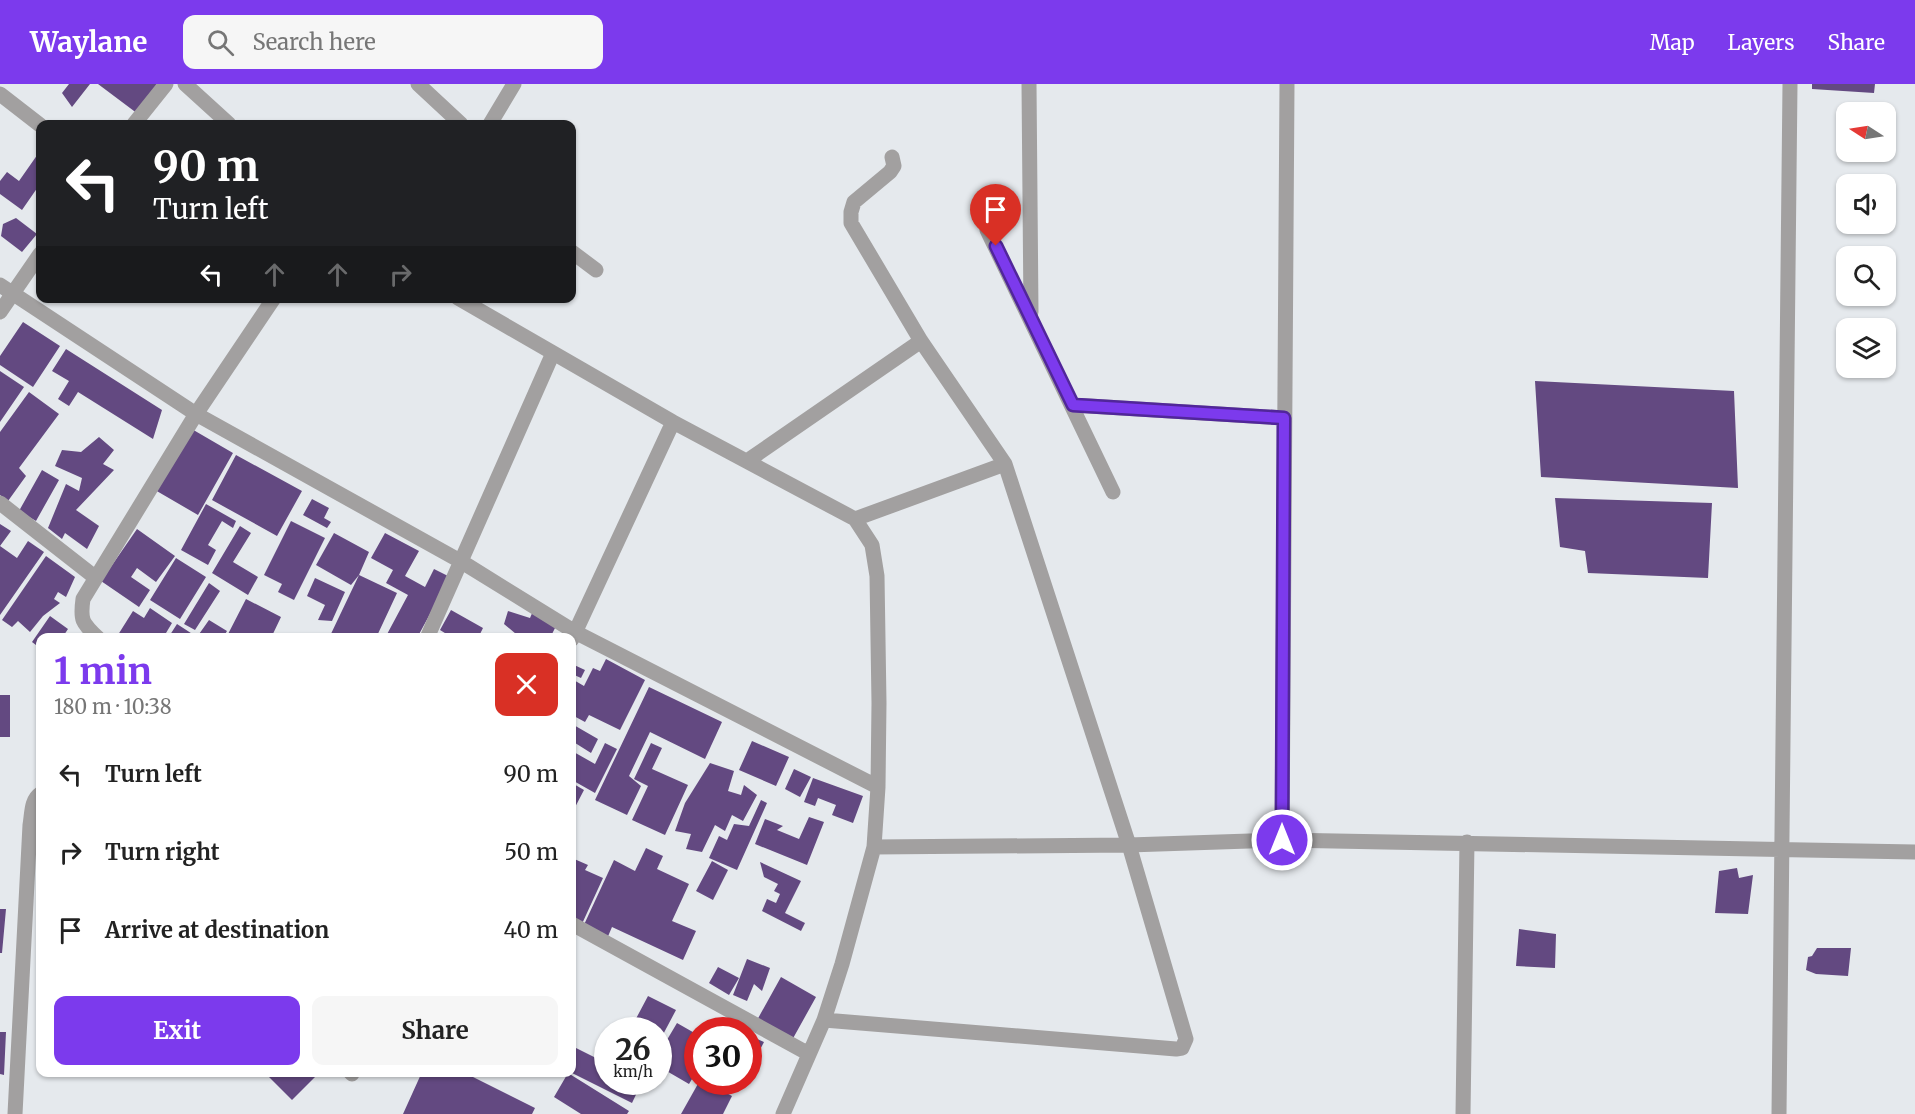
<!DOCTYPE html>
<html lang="en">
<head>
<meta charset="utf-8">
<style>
	body { margin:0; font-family:Merriweather,serif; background:#f6f6f6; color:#222; height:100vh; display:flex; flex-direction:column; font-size:22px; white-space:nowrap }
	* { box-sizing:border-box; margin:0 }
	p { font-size:20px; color:#767676 }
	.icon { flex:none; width:33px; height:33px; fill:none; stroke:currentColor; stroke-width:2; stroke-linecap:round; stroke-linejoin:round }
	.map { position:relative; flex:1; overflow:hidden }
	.panel { position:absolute; left:36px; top:549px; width:540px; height:444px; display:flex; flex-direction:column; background:#fff; border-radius:12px; box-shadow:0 2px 4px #0004 }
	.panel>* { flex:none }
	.guide { position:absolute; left:36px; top:36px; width:540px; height:183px; border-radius:12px; box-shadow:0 2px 4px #0004; background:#202124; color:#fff; overflow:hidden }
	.needle { width:39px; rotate:282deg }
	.fabs { position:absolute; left:1836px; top:18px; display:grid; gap:12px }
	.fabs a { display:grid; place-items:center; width:60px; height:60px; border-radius:12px; background:#fff; box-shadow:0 2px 4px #0004; font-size:30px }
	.speed { position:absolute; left:594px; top:933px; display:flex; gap:12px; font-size:30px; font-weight:700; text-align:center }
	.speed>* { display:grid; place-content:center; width:78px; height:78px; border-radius:50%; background:#fff; box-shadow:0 2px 4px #0004; line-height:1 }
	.speed small { font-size:15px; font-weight:400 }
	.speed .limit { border:9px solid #d22; background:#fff; color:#111 }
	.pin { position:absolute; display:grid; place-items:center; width:51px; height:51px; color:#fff; margin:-62px -26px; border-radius:50% 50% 50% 0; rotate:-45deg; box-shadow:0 0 6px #0007 }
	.pin .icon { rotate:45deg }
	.me { position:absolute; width:66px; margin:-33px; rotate:0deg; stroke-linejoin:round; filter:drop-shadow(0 0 4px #0008) }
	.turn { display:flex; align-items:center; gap:21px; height:126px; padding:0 18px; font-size:27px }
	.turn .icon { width:78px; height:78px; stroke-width:2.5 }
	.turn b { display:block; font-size:42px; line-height:51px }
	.lanes { display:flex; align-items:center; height:57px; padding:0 18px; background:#0003; justify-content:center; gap:30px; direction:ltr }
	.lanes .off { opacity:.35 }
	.round { display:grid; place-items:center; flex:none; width:63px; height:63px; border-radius:12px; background:#f6f6f6 }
	.head { display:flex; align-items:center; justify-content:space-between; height:102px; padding:0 18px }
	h1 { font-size:36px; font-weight:700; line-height:45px; color:#7c3aed }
	.primary-button { display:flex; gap:12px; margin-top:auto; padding:12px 18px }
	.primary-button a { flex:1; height:69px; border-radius:12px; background:#7c3aed; color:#fff; font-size:24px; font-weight:700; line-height:69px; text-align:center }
	.primary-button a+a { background:#f6f6f6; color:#222 }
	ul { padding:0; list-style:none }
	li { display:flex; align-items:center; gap:18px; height:78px; padding:0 18px }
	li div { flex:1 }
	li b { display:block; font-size:22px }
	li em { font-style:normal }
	header { display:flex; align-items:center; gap:36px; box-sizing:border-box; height:84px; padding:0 30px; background:#7c3aed; color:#fff }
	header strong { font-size:28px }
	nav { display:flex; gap:33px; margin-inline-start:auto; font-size:21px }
	.search { width:420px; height:54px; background:#f6f6f6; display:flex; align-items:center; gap:15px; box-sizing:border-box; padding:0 21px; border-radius:12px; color:#767676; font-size:22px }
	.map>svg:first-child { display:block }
	.building { fill:#634981 }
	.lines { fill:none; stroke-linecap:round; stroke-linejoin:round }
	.street { stroke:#a2a0a0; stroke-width:15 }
	.route-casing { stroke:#51269a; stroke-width:15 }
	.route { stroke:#7c3aed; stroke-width:10 }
</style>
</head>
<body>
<header>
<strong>Waylane</strong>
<div class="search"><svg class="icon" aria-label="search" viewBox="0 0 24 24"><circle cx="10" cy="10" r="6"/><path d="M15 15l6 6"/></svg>Search here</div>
<nav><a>Map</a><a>Layers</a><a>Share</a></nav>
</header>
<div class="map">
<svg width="1915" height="1030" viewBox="0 0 1915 1030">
	<rect width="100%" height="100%" fill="#e5e9ed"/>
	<path class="building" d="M69,0H90L72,23L62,9Z
		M98,0H157L138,30Z
		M1812,0H1875L1874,9L1812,5Z
		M40,67V100L22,126L0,110V97L7,88L19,97Z
		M16,134L37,150L22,168L1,152L3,140Z
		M23,238L60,262L33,303L0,281V272Z
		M66,265L162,326L153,355L78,308L69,322L58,315L69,297L52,287Z
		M0,287L24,303L0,338Z
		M1535,297L1734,307L1738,404L1541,393Z
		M29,308L59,330L19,384L26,392L8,417L0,411V348Z
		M190,344L233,369L198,431L155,406Z
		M99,353L114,366L103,380L114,386L76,426L99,442L87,465L65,449L62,455L48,444L66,400L79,407L82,394L55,382L62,366L81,368Z
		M236,371L302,407L277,452L212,416Z
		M42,386L59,396L36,437L19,427Z
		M1555,414L1712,419L1708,494L1588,489L1585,467L1560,463Z
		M312,415L329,424L324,434L331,438L327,444L303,431Z
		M206,420L236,437L233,444L222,437L208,461L216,466L208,481L181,466Z
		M291,437L325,454L294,516L278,508L282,500L264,491Z
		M0,440L11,447L0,462L17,474L28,457L44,468L0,531Z
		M240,442L251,449L233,478L258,493L248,511L212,489Z
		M137,445L175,472L156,498L137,484L131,493L150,506L139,523L101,497Z
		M334,449L369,468L359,491L351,501L316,481Z
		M385,449L419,467L405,492L425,503L434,485L450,493L417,554H385L408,511L386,499L393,486L371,474Z
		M46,472L75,493L66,513L58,508L54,515L60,519L43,532L30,548L18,537L12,543L2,536Z
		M176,474L206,493L180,535L150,516Z
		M359,491L397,509L376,554H329Z
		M315,494L345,508L332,537L318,536L325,521L307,512Z
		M209,499L220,507L195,546L184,540Z
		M246,515L281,533L271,554H226Z
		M150,524L172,539L163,554H116L133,527L144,534Z
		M451,526L483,544L478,554H453L440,546Z
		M508,527L530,534L533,527L557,540L550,554H514L516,550L504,540Z
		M50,532L68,545L62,554H40V564L32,558Z
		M209,536L227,547L223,554H168L177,540L197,553Z
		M606,575L645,596L620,646L589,631L585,638L572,631V595L584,602L593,584L600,587Z
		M572,580L585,586L581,594L572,590Z
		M649,603L722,638L705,675L650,648L629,692L641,702L627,731L595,716Z
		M0,611H10V653H0Z
		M572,640L598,655L591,669L572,657Z
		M752,657L789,673L776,702L739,686Z
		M605,659L617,665L595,709L572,696V667L595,680Z
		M651,659L662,664L652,685L688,701L665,751L632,736L648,702L634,695Z
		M710,679L734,687L728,707L741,711L744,701L757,711L743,737L732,731L725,747L715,741L702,768L686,765L691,750L675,747L685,719Z
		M794,685L811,693L800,713L785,705Z
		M813,694L863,712L853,739L832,731L836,721L818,714L815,722L804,718Z
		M572,699L584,706L572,729Z
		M761,716L767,719L737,786L709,774L719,752L727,756L734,740L749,742Z
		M809,733L824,738L807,781L755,760L765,735L783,742L777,746L799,755Z
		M646,764L663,772L657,785L689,800L672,837L696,847L683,876L612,843L606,857L582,845L614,776L635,787Z
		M572,774L588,781L585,786L603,794L581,842L572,838Z
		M712,777L728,786L713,816L696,807Z
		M760,778L801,797L785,829L805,839L801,847L762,827L767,815L776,819L780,810L774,807L778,800L764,793Z
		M1737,784L1739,794L1753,791L1748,830L1715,829L1719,787Z
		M0,825H6L2,869H0Z
		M1519,845L1556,850L1555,884L1516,882Z
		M1817,864H1851L1848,892L1816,890L1806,886L1808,873L1812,872Z
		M747,875L770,884L762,907L754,900L747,917L733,911Z
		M718,883L739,894L729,911L709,899Z
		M781,893L816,913L791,958L756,938Z
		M648,912L676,926L658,960V946H630Z
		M677,939L698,951V985L689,1000L658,982V971Z
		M0,948H6L4,991L0,990Z
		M748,951L764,958L748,989Z
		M576,964L608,980V998H642L632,1019L572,989V974Z
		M274,988H320L292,1016L269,993Z
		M422,988H463L535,1024L532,1030H403Z
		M568,989L629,1027L627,1030H581L554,1013Z
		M699,998H706L732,1012L723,1030H681Z
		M720,998H744L739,1007Z"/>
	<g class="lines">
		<path class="street" d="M185,0L229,40
			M418,0L461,40
			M1029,0L1031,228
			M0,10L40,41
			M134,40L166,0
			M490,40L514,0
			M987,146L1113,408
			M572,168L596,186
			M0,201L196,330L462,478L575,548L878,703
			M458,214L673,338L855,435L872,461L877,492L879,619L878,703L874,763L842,880L824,936L783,1030
			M0,228L40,170
			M1073,321L1284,334
			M747,377L921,257
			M0,419L96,494
			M855,435L1005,380
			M98,554C82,539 80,536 83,515L196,330L274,214
			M427,554L553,269
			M572,555L673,338
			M1282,756L1287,0
			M874,763L1129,761L1282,756L1915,768
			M572,840L809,970
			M824,936L1176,965L1182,964L1186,955L1129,761L1005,380L921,257L851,139V128L854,118L890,88L894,82L892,73
			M350,988L352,990
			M15,1030L30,741C32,730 31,716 40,710
			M1463,1030L1467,758
			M1779,1030L1790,0"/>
	</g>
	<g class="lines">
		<defs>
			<path id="route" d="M996,162L1073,321L1284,334L1282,756"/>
		</defs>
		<use href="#route" class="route-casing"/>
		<use href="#route" class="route"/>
	</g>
</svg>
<div class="fabs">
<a><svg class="needle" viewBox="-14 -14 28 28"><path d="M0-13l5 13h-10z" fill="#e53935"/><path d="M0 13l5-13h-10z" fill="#767676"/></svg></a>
<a><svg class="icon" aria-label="sound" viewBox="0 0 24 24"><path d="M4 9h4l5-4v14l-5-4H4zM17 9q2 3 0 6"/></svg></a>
<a><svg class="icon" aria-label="search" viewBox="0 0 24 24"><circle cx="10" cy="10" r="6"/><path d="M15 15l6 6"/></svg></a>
<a><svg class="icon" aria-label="layers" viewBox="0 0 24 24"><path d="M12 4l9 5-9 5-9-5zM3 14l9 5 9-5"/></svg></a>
</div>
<div class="speed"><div>26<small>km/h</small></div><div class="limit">30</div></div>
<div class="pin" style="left:996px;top:162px;background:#d93025"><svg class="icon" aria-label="arrive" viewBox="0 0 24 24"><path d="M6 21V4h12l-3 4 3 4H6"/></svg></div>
<svg class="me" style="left:1282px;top:756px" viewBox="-20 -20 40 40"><circle r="17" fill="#7c3aed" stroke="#fff" stroke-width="3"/><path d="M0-11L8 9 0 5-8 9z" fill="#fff"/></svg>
<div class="guide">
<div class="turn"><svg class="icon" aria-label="left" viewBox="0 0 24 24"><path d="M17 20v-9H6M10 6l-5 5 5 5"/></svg><div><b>90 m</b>Turn left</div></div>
<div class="lanes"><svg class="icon" aria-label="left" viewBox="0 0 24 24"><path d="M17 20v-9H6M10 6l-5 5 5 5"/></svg><svg class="icon off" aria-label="ahead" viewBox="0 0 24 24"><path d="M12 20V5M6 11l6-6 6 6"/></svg><svg class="icon off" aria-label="ahead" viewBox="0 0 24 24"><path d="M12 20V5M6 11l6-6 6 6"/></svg><svg class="icon off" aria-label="right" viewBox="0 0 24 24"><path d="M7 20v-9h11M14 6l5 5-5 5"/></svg></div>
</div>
<section class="panel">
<div class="head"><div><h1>1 min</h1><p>180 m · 10:38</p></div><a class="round" style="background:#d93025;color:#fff"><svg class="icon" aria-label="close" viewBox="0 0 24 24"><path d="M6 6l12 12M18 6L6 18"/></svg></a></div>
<ul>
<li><svg class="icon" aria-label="left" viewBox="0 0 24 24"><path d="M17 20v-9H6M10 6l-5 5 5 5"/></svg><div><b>Turn left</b></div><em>90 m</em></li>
<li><svg class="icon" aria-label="right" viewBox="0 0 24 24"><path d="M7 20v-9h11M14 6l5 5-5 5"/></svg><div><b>Turn right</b></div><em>50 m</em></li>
<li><svg class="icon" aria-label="arrive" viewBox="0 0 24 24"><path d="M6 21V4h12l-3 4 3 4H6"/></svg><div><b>Arrive at destination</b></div><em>40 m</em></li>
</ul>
<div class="primary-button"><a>Exit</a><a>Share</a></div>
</section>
</div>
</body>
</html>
